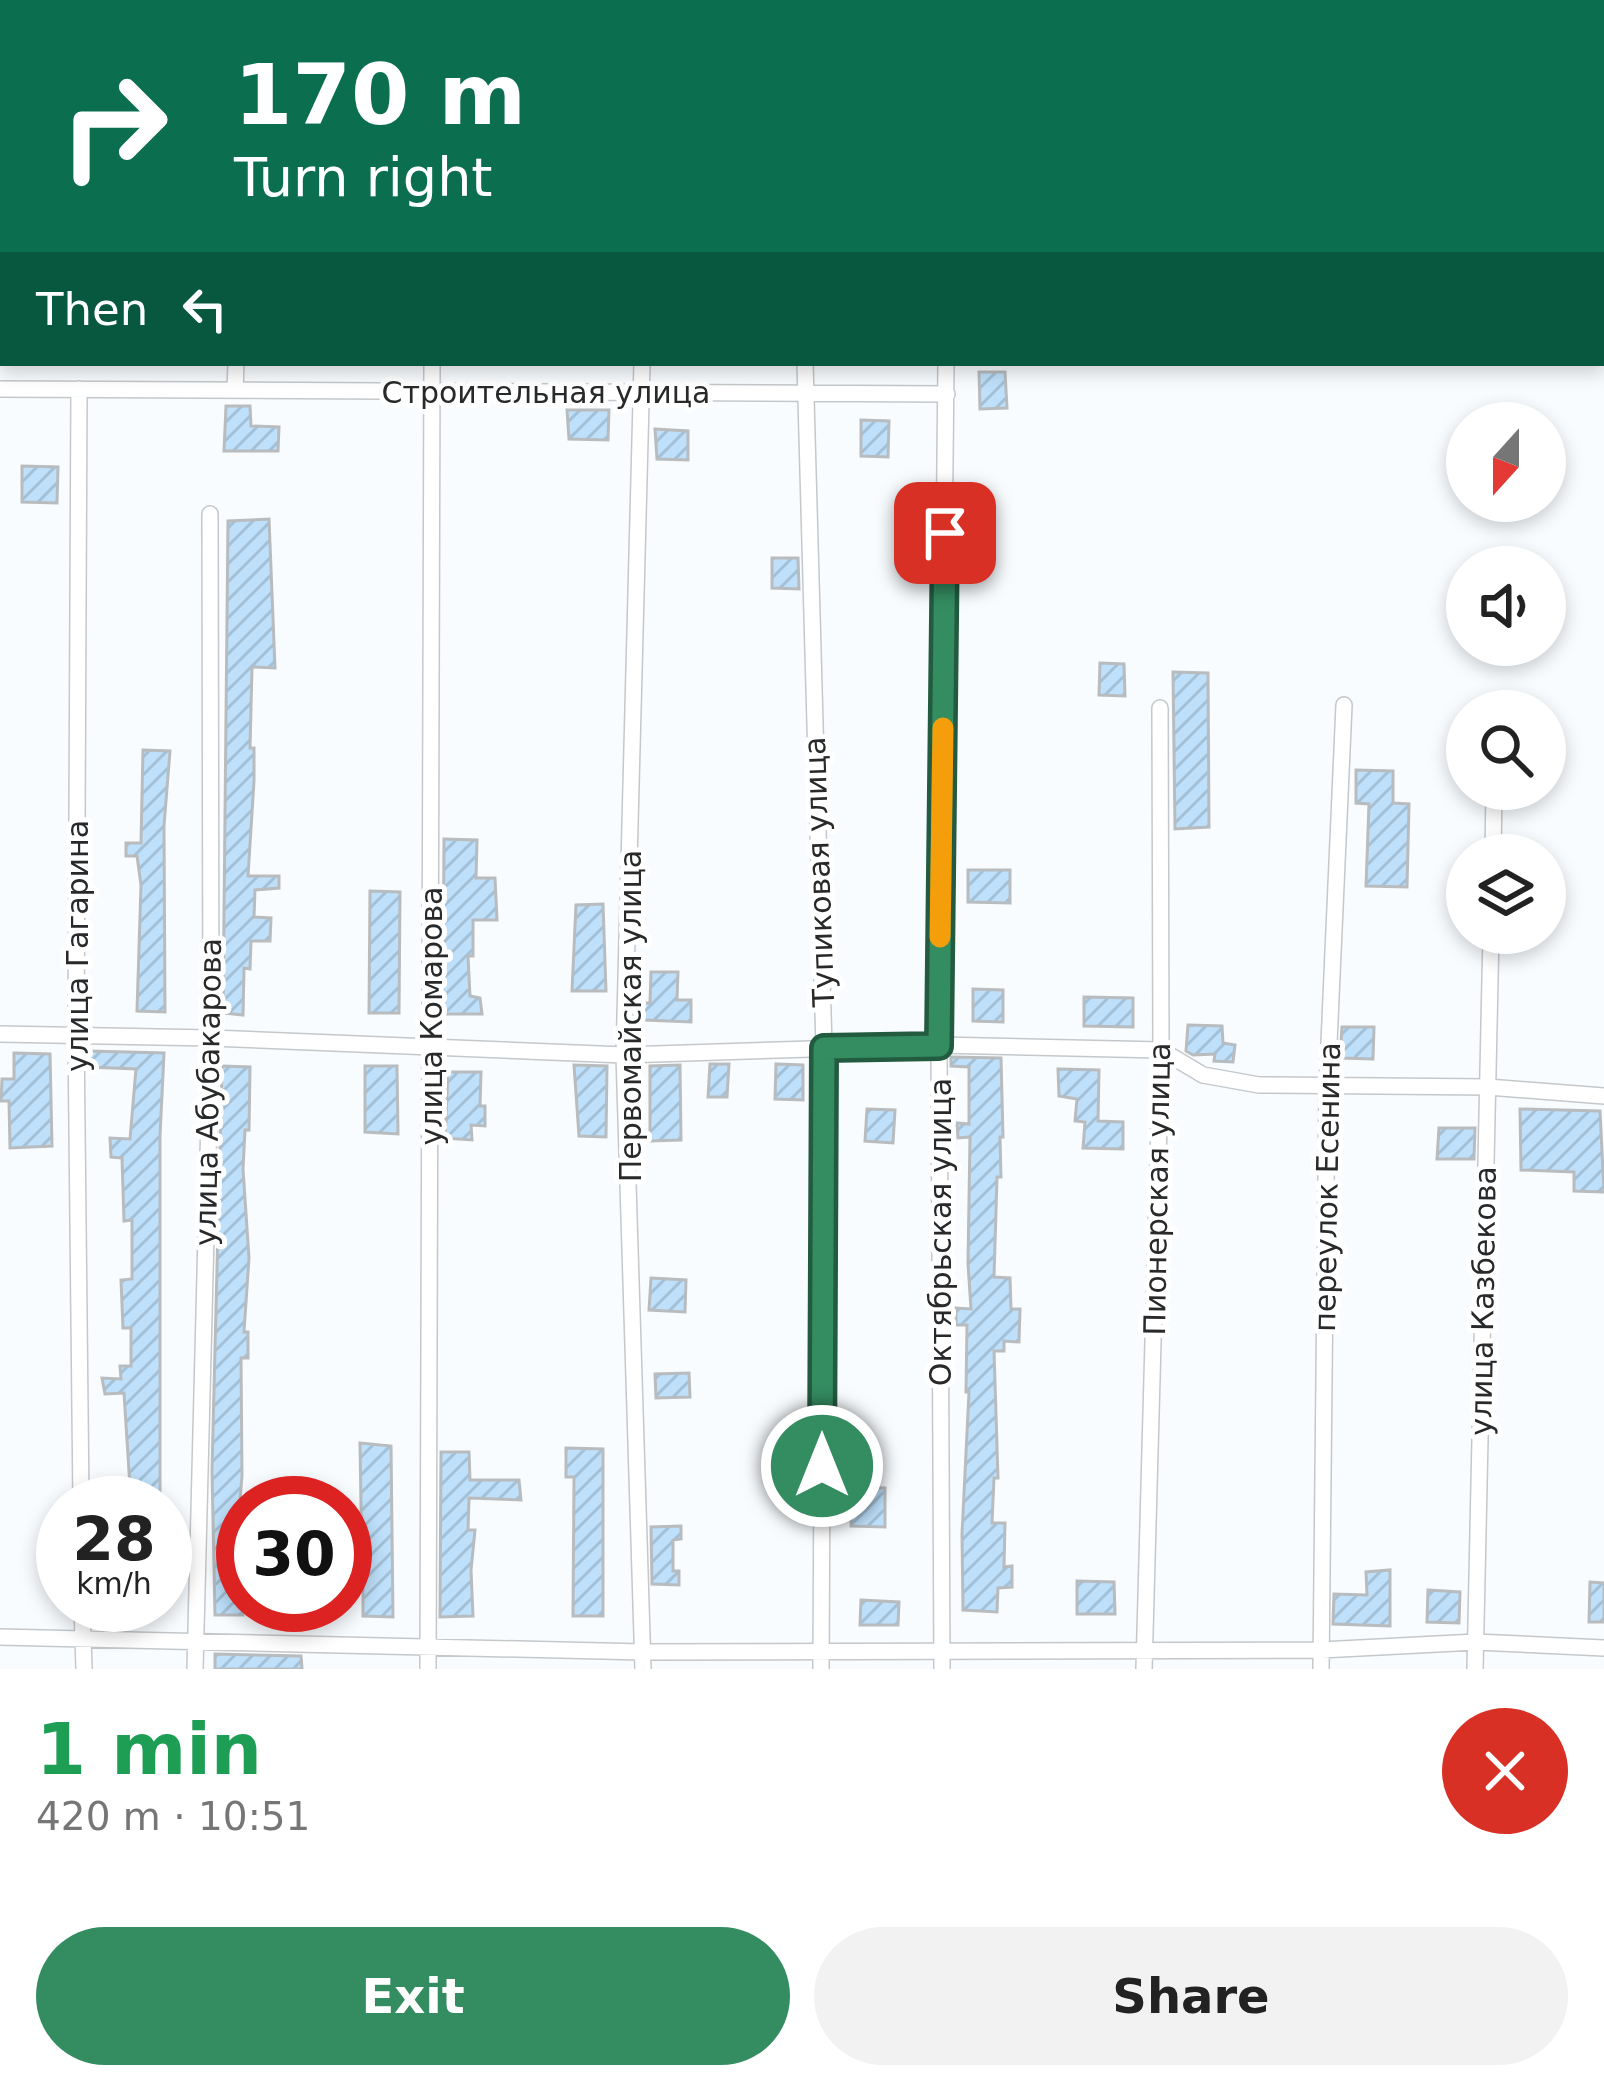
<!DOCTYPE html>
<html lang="en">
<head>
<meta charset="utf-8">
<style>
	body { margin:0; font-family:"DejaVu Sans",sans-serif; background:#f2f2f2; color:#222; height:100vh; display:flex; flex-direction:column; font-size:45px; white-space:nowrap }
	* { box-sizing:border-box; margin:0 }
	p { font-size:39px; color:#767676 }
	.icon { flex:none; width:66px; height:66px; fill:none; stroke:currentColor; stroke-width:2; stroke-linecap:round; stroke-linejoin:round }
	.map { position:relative; height:1669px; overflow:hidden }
	.sheet { display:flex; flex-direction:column; background:#fff; flex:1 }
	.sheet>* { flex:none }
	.banner { position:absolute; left:0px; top:0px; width:1605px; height:366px; box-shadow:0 6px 18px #0003; background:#0b6e4f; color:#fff; overflow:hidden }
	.needle { width:78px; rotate:201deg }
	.tools { position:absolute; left:1446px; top:402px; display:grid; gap:24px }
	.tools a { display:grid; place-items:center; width:120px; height:120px; border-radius:50%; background:#fff; box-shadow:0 6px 18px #0003; font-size:60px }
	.speed { position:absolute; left:36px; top:1476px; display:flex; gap:24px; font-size:60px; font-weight:700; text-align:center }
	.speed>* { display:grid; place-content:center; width:156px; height:156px; border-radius:50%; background:#fff; box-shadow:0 6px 18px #0003; line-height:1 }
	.speed small { font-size:30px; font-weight:400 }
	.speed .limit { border:18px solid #d22; background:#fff; color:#111 }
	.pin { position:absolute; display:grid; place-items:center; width:102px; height:102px; color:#fff; margin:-51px; border-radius:24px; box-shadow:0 6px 18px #0006 }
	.me { position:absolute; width:132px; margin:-66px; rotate:0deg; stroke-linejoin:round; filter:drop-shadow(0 0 9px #0008) }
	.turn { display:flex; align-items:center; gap:42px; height:252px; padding:0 36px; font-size:54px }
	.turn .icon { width:156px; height:156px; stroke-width:2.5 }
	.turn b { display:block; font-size:84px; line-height:102px }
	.then { display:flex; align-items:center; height:114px; padding:0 36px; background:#0003; gap:24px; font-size:45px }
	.round { display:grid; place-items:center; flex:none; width:126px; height:126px; border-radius:63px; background:#f2f2f2 }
	.head { display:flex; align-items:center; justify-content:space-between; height:204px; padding:0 36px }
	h1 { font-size:72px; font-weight:700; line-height:90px; color:#1e9e55 }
	.cta { display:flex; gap:24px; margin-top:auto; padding:24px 36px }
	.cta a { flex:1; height:138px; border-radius:72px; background:#348c61; color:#fff; font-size:48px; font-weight:700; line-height:138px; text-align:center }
	.cta a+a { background:#f2f2f2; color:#222 }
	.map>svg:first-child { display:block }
	.building { fill:url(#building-hatch); stroke:#b8bcbf; stroke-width:3 }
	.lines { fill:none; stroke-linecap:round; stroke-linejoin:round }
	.minor-casing { stroke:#c4c8cb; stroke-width:18 }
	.minor { stroke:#fff; stroke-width:15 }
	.route-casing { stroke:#225b3f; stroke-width:30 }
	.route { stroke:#348c61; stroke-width:21 }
	.slow { stroke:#f59e0b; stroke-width:21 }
	.labels { text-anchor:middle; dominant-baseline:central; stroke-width:10; stroke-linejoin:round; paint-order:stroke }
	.street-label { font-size:30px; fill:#28292a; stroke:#fff }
</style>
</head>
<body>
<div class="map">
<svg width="1604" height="1669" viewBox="0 0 1604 1669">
	<defs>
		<pattern id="building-hatch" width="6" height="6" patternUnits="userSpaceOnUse" patternTransform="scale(3)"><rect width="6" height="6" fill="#bee0fa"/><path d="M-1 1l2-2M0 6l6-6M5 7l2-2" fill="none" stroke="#a3c0d6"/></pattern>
	</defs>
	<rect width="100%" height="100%" fill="#f8fcff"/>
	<path class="building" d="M979,372H1005L1007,408L980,409Z
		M226,406H250L251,426L279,427L278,451H224Z
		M567,410H609L608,440L569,439Z
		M861,420L889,421L888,457L861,456Z
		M655,429L688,431V460L657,459Z
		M22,466L58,467L57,503L22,502Z
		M269,519L275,668L252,667L250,748H254V781L248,876H279V888L255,890L254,917L271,918L270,941H251L250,969L244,968L243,1015L223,1013L228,521Z
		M772,558H798L799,589L772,588Z
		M1100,663L1124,664L1125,696L1099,695Z
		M1173,672L1208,673L1209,827L1175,829Z
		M143,750L170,751L164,826L165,1012L137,1011L141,885L137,856H126V843H141Z
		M1356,770L1393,771V803L1409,804L1407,887L1366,886L1369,804L1356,803Z
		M444,839L477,840L476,878H495L497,920H473V956H468L470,996L480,998L482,1014H443Z
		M968,870H1010V903L968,902Z
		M370,891L400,892L399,1013H369Z
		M603,904L606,991H572L576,905Z
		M651,972H678L677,1000H691V1022L645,1020L642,1003H650Z
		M973,989L1003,990V1022L973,1021Z
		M1084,997L1133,998V1027L1084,1026Z
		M1188,1025L1222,1026L1223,1043L1235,1045L1233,1062L1214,1061L1215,1054L1193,1055L1186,1051Z
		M1342,1027H1374L1373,1059L1340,1058Z
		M88,1051L164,1053L160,1136V1503H131L124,1393L105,1394L102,1378L121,1379L120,1366H131V1328H123L121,1280L132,1279V1220L124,1221L122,1158L111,1157L110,1138L130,1139L136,1069L88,1067Z
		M14,1053L50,1054L52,1146L10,1148L9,1101H1L2,1079H14Z
		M951,1057L1001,1058L1003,1137H1000L1001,1177H997L994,1277L1010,1278L1011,1309H1020L1019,1342L1004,1341V1351H994L998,1478H994L992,1523H1005L1004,1567L1012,1566V1587L998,1588L997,1612L963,1610L962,1534L969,1392H966L967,1325H956V1308L971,1309L968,1264L970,1137L958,1138L957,1123L969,1124V1067L951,1066Z
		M710,1064H729L727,1097H708Z
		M776,1064L803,1065V1100L775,1099Z
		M574,1065L607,1066L606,1137L579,1136Z
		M680,1065L681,1140L650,1141V1066Z
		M222,1066L250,1067L249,1130H245L243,1169L249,1258L244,1332H248V1358H241L242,1476L238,1524L243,1615H215L212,1471Z
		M365,1066H397L398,1134L365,1132Z
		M1058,1069L1099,1070L1098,1121L1123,1122V1149L1083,1148L1085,1122L1075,1121L1077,1099L1059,1096Z
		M448,1072H481L480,1106H485V1126L471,1125L472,1140L445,1138Z
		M867,1109L895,1110L893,1143L865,1141Z
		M1520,1109L1600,1111L1604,1192L1574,1191V1172L1521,1170Z
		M1439,1128H1475L1474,1159H1437Z
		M651,1278L686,1280L685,1312L649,1310Z
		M689,1373L690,1397L656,1398L655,1374Z
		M360,1443L391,1446L393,1617L363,1616V1588H345V1567L362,1568Z
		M566,1448L603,1449V1616H573L574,1477H566Z
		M441,1452H469L470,1480H519L521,1500L469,1498L468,1530H475L471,1570L473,1616L440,1617Z
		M852,1487L885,1488V1527L851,1526Z
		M681,1526V1539L673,1540V1571H679V1585L652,1584L651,1527Z
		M1390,1570V1626L1333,1624L1334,1594L1367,1595L1366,1572Z
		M1077,1581L1114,1582L1115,1614H1077Z
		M1590,1582L1604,1583V1622H1589Z
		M1428,1590L1460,1592L1459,1623L1427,1622Z
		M861,1600L899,1602L898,1625H860Z
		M215,1654L301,1656L302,1669H215Z"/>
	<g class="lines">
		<defs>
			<path id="minor" d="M935,0V3
				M1259,0V3
				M1476,0V3
				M248,3V0
				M642,3V0
				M642,363L624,1055L643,1669
				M805,363L824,1048L821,1669
				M0,389L947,394
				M79,389L76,1035L81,1503
				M235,390L236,363
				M1493,855L1494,789
				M0,1034L211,1038L624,1055L939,1045L1161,1050L1203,1075L1259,1085L1488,1087L1604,1096
				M82,1605L84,1669
				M0,1637L643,1652L1321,1650L1476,1642L1604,1648
				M195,1669L211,1038L210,514
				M428,1669L432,363
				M942,1669L939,1045L946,363
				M1144,1669L1161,1050L1160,708
				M1321,1669L1327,1088L1344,705
				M1475,1669L1491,933"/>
		</defs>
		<use href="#minor" class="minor-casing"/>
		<use href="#minor" class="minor"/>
	</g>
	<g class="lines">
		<defs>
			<path id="route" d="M822,1466L824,1048L939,1046L945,533"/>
		</defs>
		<use href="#route" class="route-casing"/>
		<use href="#route" class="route"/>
		<path class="slow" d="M940,937L943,728"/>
	</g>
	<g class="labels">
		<g class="street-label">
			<text x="546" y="392">Строительная улица</text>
			<text transform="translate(819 872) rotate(-92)">Тупиковая улица</text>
			<text transform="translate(77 946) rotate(-90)">улица Гагарина</text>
			<text transform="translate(431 1016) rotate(-90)">улица Комарова</text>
			<text transform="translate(630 1016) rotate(-90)">Первомайская улица</text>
			<text transform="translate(208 1092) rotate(-89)">улица Абубакарова</text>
			<text transform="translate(1327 1187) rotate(-89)">переулок Есенина</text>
			<text transform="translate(1157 1189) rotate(-89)">Пионерская улица</text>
			<text transform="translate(940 1232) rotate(-90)">Октябрьская улица</text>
			<text transform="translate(1483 1301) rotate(-89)">улица Казбекова</text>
		</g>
	</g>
</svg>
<div class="tools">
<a><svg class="needle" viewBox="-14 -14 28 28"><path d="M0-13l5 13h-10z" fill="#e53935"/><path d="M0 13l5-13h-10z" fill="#767676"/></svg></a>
<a><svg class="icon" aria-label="sound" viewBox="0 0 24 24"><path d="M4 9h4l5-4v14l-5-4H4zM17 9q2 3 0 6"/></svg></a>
<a><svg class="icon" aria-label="search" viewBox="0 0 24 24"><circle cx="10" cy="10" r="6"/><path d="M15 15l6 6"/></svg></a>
<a><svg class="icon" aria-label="layers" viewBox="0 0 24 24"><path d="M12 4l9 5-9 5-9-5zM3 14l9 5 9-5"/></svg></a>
</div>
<div class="speed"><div>28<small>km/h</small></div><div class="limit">30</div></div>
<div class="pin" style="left:945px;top:533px;background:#d93025"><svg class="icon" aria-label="arrive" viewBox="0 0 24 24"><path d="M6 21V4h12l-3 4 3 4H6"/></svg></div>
<svg class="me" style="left:822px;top:1466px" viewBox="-20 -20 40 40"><circle r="17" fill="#348c61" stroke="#fff" stroke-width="3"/><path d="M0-11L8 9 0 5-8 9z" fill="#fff"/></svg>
<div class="banner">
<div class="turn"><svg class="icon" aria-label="right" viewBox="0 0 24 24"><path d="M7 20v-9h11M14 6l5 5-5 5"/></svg><div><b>170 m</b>Turn right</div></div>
<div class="then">Then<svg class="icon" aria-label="left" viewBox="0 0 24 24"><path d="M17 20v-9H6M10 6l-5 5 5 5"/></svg></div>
</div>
</div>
<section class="sheet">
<div class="head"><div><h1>1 min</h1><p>420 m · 10:51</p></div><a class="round" style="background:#d93025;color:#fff"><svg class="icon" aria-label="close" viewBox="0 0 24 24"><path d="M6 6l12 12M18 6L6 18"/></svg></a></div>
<div class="cta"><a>Exit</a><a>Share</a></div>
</section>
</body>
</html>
